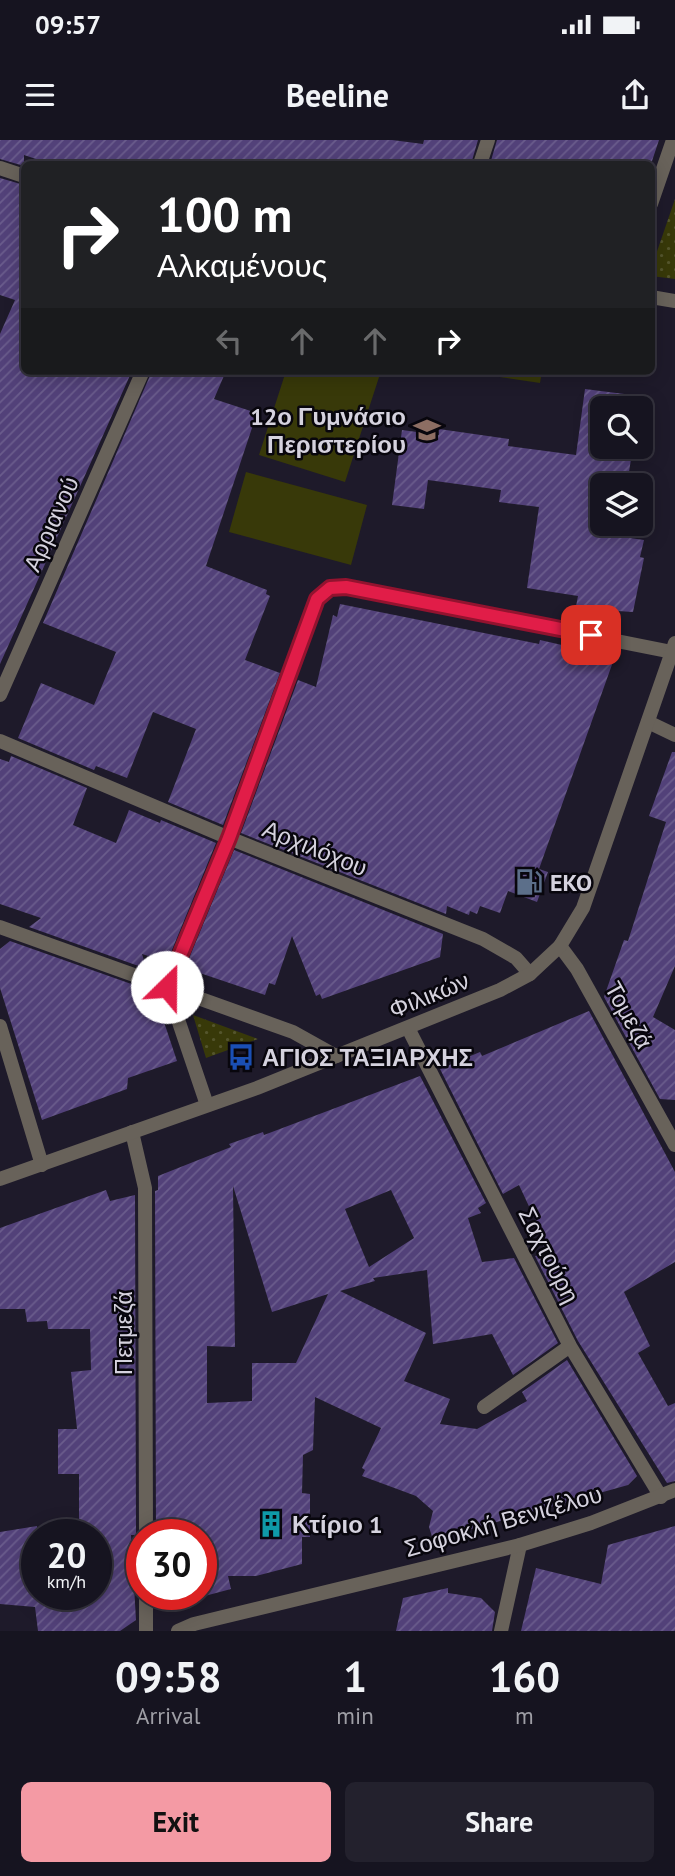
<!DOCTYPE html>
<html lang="en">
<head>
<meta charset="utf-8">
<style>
	body { margin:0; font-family:"PT Sans",sans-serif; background:#23212d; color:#f1f3f6; height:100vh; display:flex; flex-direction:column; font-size:26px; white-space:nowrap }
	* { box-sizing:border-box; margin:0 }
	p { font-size:23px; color:#9e9ea5 }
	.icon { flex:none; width:38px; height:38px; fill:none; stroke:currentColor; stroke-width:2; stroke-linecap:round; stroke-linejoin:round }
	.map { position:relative; height:1491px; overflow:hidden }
	.sheet { display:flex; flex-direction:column; background:#161420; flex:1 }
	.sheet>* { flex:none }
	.banner { position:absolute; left:21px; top:21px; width:634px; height:214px; border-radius:10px; box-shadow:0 4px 18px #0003,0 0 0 2px #35333e; background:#202124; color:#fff; overflow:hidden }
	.controls { position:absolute; left:590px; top:256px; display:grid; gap:14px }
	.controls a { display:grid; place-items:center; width:63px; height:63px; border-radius:10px; background:#161420; box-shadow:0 4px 18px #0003,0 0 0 2px #35333e; font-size:35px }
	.speed { position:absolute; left:21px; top:1379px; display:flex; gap:14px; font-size:35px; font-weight:700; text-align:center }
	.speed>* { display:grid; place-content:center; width:91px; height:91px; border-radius:50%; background:#161420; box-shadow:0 4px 18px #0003,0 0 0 2px #35333e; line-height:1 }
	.speed small { font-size:18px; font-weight:400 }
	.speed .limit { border:10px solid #d22; background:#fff; color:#111 }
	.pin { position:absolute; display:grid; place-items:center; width:60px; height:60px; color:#fff; margin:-30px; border-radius:14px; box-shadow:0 4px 10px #0006 }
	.me { position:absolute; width:77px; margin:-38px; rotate:23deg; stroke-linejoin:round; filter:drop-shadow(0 0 5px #0008) }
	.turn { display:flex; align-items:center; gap:24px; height:147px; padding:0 21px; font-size:32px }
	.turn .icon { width:91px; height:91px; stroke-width:2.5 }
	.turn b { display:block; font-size:49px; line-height:60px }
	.lanes { display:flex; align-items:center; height:66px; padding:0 21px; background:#0003; justify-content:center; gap:35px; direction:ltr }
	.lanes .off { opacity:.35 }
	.eta { display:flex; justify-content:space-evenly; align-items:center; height:119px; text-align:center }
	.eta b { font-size:42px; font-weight:700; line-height:49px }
	.cta { display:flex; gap:14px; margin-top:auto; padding:14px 21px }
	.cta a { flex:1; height:80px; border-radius:10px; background:#f49aa4; color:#111; font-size:28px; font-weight:700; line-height:80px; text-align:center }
	.cta a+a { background:#23212d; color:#f1f3f6 }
	.status { display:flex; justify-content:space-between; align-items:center; height:49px; padding:0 35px; background:#161420; direction:ltr }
	.status svg { height:19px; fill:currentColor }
	header { display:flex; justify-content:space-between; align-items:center; height:91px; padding:0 21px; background:#161420; font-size:32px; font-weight:700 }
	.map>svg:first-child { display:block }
	.green { fill:#383909 }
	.park { fill:url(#park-dots) }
	.building { fill:url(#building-hatch); fill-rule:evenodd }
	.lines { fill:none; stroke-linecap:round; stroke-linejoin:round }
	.pedestrian { stroke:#68625a; stroke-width:14 }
	.minor { stroke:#68625a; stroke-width:14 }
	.tertiary { stroke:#68625a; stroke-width:14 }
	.route-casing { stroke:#92132f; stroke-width:18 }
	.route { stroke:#e11d48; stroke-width:12 }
	.labels { text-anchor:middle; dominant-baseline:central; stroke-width:5; stroke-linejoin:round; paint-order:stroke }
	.poi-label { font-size:24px; font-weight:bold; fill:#d5d2de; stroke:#08060d; text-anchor:start }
	.street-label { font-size:24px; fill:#d5d2de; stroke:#08060d }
</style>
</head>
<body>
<div class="status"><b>09:57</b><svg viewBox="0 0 49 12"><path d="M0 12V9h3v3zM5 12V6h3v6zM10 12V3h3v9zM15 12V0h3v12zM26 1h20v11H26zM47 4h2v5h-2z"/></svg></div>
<header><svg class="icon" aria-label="menu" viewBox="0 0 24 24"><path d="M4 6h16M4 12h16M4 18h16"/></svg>Beeline<svg class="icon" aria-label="share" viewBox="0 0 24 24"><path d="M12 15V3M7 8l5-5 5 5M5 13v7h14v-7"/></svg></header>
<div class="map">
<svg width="675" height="1491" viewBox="0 0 675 1491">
	<defs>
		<pattern id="park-dots" width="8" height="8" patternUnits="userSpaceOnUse" patternTransform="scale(1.75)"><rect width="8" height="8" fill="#383909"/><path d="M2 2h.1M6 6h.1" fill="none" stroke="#54552c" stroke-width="1.8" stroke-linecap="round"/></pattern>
		<pattern id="building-hatch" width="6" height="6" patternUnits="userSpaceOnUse" patternTransform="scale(1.75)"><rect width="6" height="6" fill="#524179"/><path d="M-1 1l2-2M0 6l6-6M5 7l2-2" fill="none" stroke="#6a5c8c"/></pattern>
	</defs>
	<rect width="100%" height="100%" fill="#1e1a2a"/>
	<path class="green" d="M286,231H381L345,342L259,315Z
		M458,231H542L540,243Z
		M246,332L367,365L351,425L229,392Z"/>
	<path class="park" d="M675,59V139L651,136V129Z
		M193,875L258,899L206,918Z"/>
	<path class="building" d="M0,0H392L423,4L424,0H478L471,24H51L24,15V26L0,19Z
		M497,0H659L651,24H490Z
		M0,38L24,45V231H132L0,524V194L15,160L0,155Z
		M152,231H226L214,259L257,273L206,426L267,450L266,454L270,456L245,520L280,533L223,685L168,662L196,589L153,572L127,638L96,626L94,630L18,598L41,543L94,565L116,512L43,483Z
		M585,249L640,256L638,268H602V306H633L627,345H602V394L644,400L640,417L644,418L633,472L617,471L611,490L573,482L578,456L527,448L539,367L499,362L501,350L428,340L424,369L392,365L402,290L439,295V289L509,299L508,306L576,315Z
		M340,464L539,504L540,500L562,505L563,501H569L606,509L604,516L614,519L539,729L548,732L537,762L508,751L500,773L480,766L477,774L470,771L469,775L447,766L446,774L241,693L298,540L316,547L333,475L337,477Z
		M672,612H675V826L653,877L675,890V960L660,959L604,857L624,800L628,801L666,682L649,676Z
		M11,616L87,648L73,685L116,703L129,670L160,683L161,680L216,703L167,822L142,814L147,829L29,787L41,778L0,764V619L9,622Z
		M234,710L443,794L440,817L322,859L320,854L316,856L292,796L275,845L269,843L265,855L185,828Z
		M10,801L154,852L177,921L128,938L127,949L42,980L0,848V809Z
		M589,871L675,1032V1122L624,1152L650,1206L638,1213L668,1266L675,1263V1341L667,1343L578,1201L535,1116L547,1114L537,1091L540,1090L519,1045L503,1054L440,929L480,912L482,916Z
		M420,936L486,1063L478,1068L481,1073L468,1078L482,1122L514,1118L558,1203L513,1235L492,1194L433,1204L427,1130L373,1138L375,1141L340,1151L426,1193L404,1241L450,1259L440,1284L477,1289L527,1261L522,1252L567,1220L637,1336L628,1345L433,1400L429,1387L433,1371L416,1356L362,1336L365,1330L362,1328L381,1288L315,1257L313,1310L303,1315L302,1353L310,1354V1397H302V1424L256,1436H228L231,1449L201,1457V1395H156L155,1051L158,1050V1036L231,1007L229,1004L263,992L264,995ZM233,1046L272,1172L328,1154L296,1223H252V1261L207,1263V1206L235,1207ZM391,1050L414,1098L369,1127L345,1069Z
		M106,1050L110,1061L135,1055L136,1395H131L136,1480L120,1491H38L35,1467L0,1464V1392L37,1386V1454H96V1395H79V1334H58V1289H77L71,1232L91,1230L90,1189H48L47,1181L27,1182L25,1169H0V1088Z
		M675,1386V1491H521L536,1428L601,1444L608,1405Z
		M448,1448V1453L481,1458L495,1472L492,1491H396L403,1458Z"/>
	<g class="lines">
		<path class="pedestrian" d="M167,847L207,965"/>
		<path class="minor" d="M480,24L488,0
			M0,28L24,36
			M651,64L673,0
			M651,157L675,161
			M0,555L143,231
			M648,582L675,595
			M0,601L229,698L483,799L516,818L530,834
			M0,787L293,892L336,916
			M560,806L577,829L675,1005
			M167,847L229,698L317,459L330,448L346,447L672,512
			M0,886L42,1025
			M408,888L570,1206L661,1357
			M132,992L145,1048L146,1395
			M484,1267L570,1206
			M146,1454V1491
			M501,1491L520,1405"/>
		<path class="tertiary" d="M0,1039L257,948L500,850L530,834L560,806L583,768L675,503
			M178,1491L194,1484L520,1405L591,1383L675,1350"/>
	</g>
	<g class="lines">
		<defs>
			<path id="route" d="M167,847L229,698L317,459L330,448L346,447L591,495"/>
		</defs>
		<use href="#route" class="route-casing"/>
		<use href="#route" class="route"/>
	</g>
	<defs>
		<symbol id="school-bare" viewBox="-9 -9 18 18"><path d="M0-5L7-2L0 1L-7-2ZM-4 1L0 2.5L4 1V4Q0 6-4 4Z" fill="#8d6e63" stroke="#08060d" stroke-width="2.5" paint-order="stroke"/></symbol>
		<symbol id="fuel-bare" viewBox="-9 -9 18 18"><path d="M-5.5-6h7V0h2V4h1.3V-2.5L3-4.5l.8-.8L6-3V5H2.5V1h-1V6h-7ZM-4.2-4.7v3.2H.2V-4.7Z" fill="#5c6f8a" stroke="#08060d" stroke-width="2.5" paint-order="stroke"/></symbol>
		<symbol id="bus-bare" viewBox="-9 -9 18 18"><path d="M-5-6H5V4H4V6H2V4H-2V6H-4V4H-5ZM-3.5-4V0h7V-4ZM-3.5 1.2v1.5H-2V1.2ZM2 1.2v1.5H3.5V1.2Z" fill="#1a4fb4" stroke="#08060d" stroke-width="2.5" paint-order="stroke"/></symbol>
		<symbol id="building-bare" viewBox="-9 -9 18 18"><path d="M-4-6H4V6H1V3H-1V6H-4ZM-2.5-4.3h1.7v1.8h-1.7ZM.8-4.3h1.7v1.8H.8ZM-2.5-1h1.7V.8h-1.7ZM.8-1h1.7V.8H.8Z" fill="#0f9aa8" stroke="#08060d" stroke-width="2.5" paint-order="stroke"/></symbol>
	</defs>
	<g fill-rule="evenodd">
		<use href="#school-bare" x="408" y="271" width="38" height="38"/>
		<use href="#fuel-bare" x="510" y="723" width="38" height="38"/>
		<use href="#bus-bare" x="222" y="898" width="38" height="38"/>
		<use href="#building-bare" x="252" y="1365" width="38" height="38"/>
	</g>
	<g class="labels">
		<g class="poi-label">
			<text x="406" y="276" text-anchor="end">12ο Γυμνάσιο<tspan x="406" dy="28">Περιστερίου</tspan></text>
			<text x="550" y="742">EKO</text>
			<text x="262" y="917">ΑΓΙΟΣ ΤΑΞΙΑΡΧΗΣ</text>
			<text x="292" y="1384">Κτίριο 1</text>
		</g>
		<g class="street-label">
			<text transform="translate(51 384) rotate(-66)">Αρριανού</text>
			<text transform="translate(315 708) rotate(22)">Αρχιλόχου</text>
			<text transform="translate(429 855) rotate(-22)">Φιλικών</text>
			<text transform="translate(629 875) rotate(61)">Τομεζά</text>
			<text transform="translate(549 1115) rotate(63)">Σαχτούρη</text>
			<text transform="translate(123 1193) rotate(-90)">Πετμεζά</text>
			<text transform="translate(503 1381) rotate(-16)">Σοφοκλή Βενιζέλου</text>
		</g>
	</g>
</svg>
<div class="controls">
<a><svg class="icon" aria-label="search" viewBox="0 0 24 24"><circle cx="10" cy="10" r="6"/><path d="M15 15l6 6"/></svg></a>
<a><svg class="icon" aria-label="layers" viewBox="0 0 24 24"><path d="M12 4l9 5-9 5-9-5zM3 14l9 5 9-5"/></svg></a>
</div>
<div class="speed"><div>20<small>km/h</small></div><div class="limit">30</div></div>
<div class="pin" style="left:591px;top:495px;background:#d93025"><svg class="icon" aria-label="arrive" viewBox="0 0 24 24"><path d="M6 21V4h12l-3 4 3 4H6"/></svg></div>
<svg class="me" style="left:167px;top:847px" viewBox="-20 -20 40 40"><circle r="19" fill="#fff"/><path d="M0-13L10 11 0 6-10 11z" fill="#e11d48"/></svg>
<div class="banner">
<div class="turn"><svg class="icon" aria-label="right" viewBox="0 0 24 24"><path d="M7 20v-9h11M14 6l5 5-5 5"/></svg><div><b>100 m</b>Αλκαμένους</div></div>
<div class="lanes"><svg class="icon off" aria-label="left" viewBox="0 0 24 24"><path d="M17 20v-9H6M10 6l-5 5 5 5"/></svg><svg class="icon off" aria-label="ahead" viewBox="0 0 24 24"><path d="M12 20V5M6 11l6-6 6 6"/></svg><svg class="icon off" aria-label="ahead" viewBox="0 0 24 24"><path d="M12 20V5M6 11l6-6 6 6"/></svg><svg class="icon" aria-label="right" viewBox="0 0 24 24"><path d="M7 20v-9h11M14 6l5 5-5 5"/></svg></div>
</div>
</div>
<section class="sheet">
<div class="eta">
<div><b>09:58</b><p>Arrival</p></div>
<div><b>1</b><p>min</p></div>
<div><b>160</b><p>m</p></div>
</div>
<div class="cta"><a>Exit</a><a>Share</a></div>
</section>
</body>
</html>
